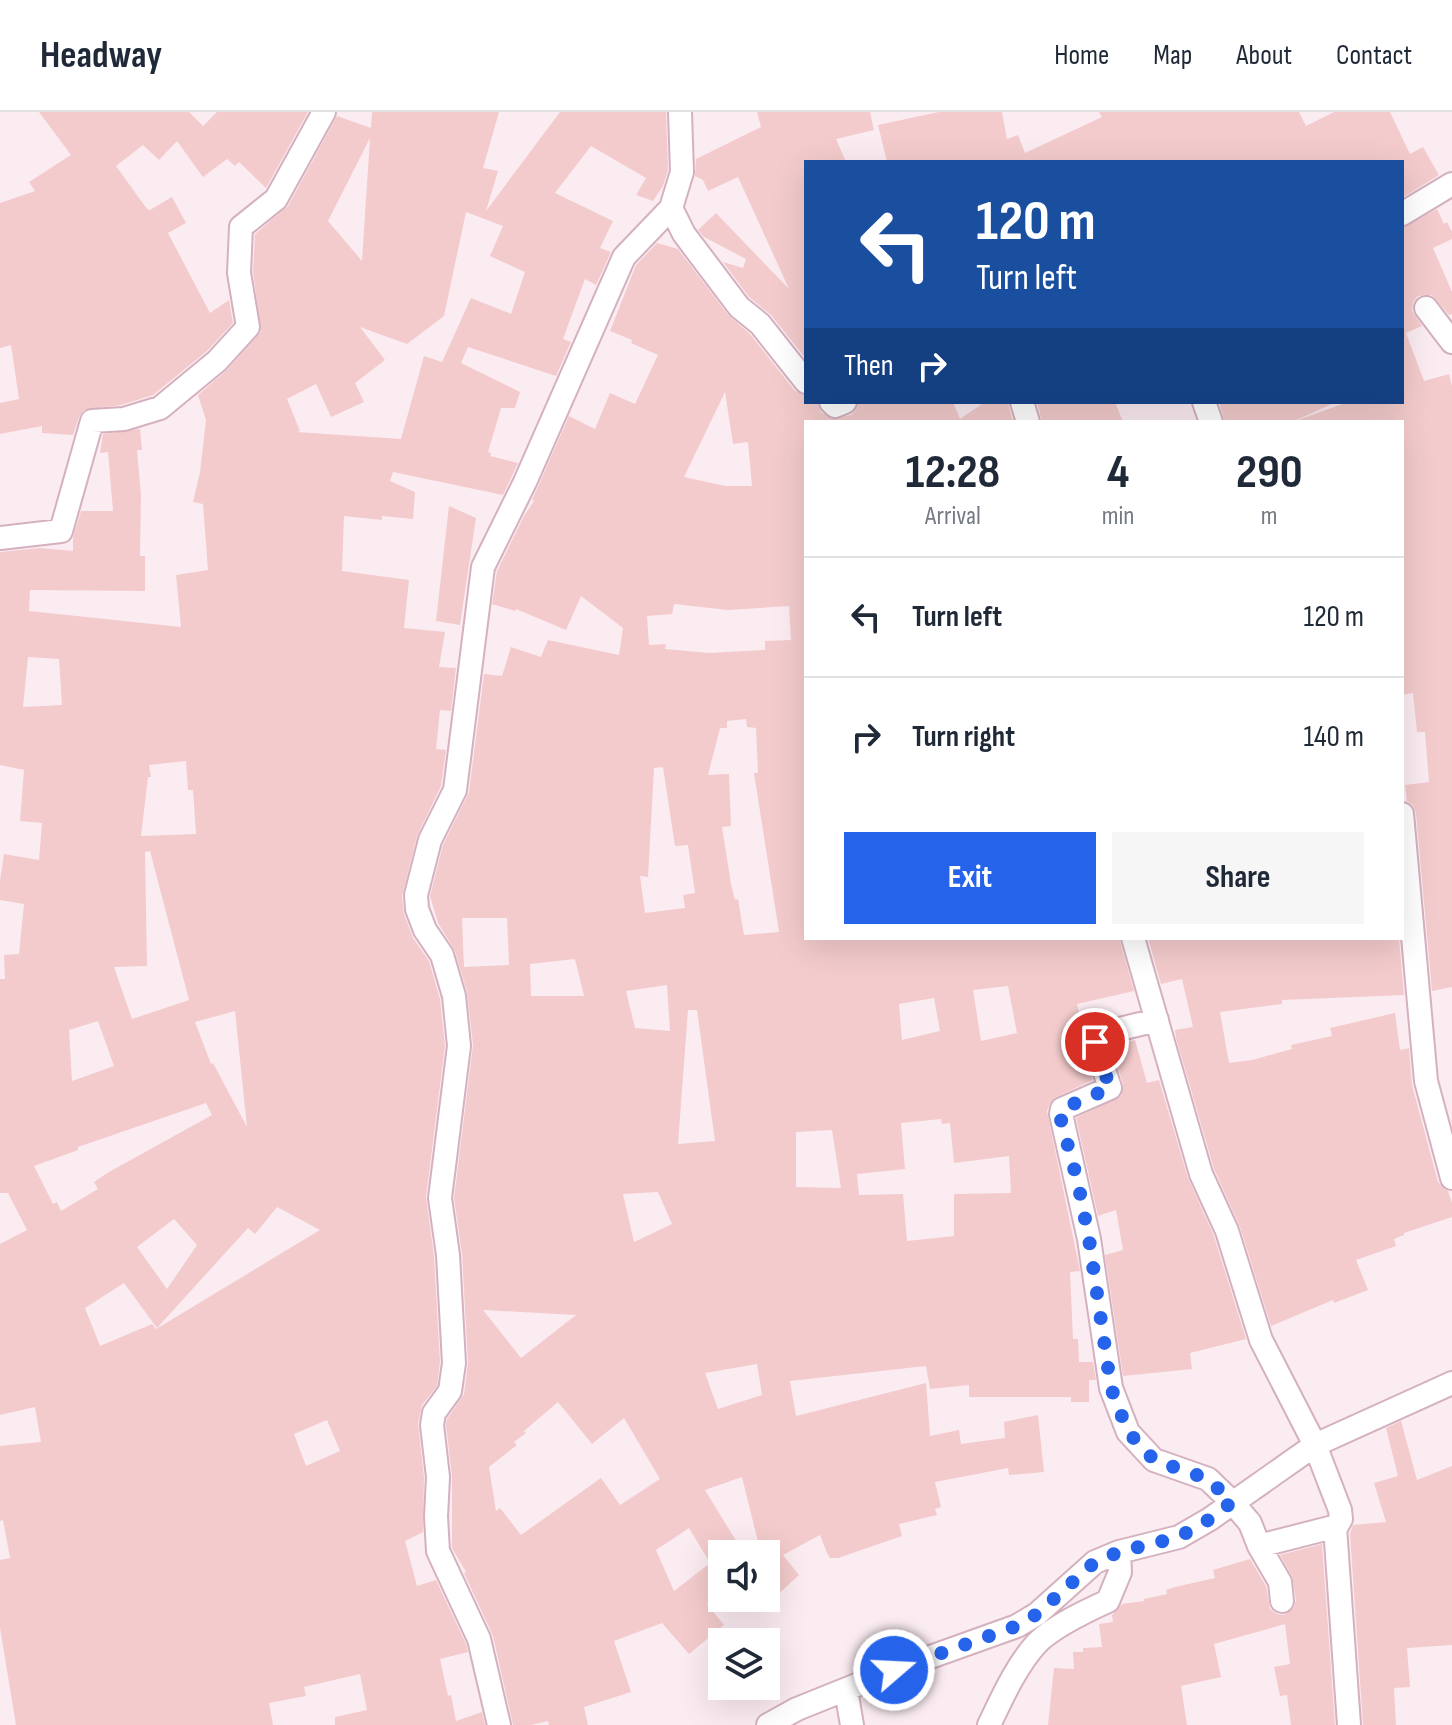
<!DOCTYPE html>
<html lang="en">
<head>
<meta charset="utf-8">
<style>
	body { margin:0; font-family:"Sofia Sans Condensed",sans-serif; background:#f6f6f7; color:#1f2937; height:100vh; display:flex; flex-direction:column; font-size:30px; white-space:nowrap }
	* { box-sizing:border-box; margin:0 }
	p { font-size:26px; color:#747a83 }
	.icon { flex:none; width:44px; height:44px; fill:none; stroke:currentColor; stroke-width:2; stroke-linecap:round; stroke-linejoin:round }
	.map { position:relative; flex:1; overflow:hidden }
	.panel { position:absolute; left:804px; top:308px; width:600px; height:520px; display:flex; flex-direction:column; background:#fff; border-radius:0px; box-shadow:0 8px 32px #0002 }
	.panel>* { flex:none }
	.banner { position:absolute; left:804px; top:48px; width:600px; height:244px; border-radius:0px; box-shadow:0 8px 32px #0002; background:#1a4fa0; color:#fff; overflow:hidden }
	.tools { position:absolute; left:708px; top:1428px; display:grid; gap:16px }
	.tools a { display:grid; place-items:center; width:72px; height:72px; border-radius:0px; background:#fff; box-shadow:0 8px 32px #0002; font-size:40px }
	.pin { position:absolute; display:grid; place-items:center; width:68px; height:68px; color:#fff; margin:-34px; border:4px solid #fff; border-radius:50%; box-shadow:0 2px 8px #0007 }
	.me { position:absolute; width:88px; margin:-44px; rotate:71deg; stroke-linejoin:round; filter:drop-shadow(0 0 6px #0008) }
	.turn { display:flex; align-items:center; gap:28px; height:168px; padding:0 40px; font-size:36px }
	.turn .icon { width:104px; height:104px; stroke-width:2.5 }
	.turn b { display:block; font-size:56px; line-height:68px }
	.then { display:flex; align-items:center; height:76px; padding:0 40px; background:#0003; gap:16px; font-size:30px }
	.eta { display:flex; justify-content:space-evenly; align-items:center; height:136px; text-align:center }
	.eta b { font-size:48px; font-weight:700; line-height:56px }
	.action { display:flex; gap:16px; margin-top:auto; padding:16px 40px }
	.action a { flex:1; height:92px; border-radius:0px; background:#2563eb; color:#fff; font-size:32px; font-weight:700; line-height:92px; text-align:center }
	.action a+a { background:#f6f6f7; color:#1f2937 }
	ul { padding:0; list-style:none }
	li { display:flex; align-items:center; gap:24px; height:120px; padding:0 40px; border-top:2px solid #e0e1e3 }
	li div { flex:1 }
	li b { display:block; font-size:30px }
	li em { font-style:normal }
	header { display:flex; align-items:center; gap:48px; box-sizing:border-box; height:112px; padding:0 40px; background:#fff; border-bottom:2px solid #e0e1e3 }
	header strong { font-size:38px }
	nav { display:flex; gap:44px; margin-inline-start:auto; font-size:28px }
	.map>svg:first-child { display:block }
	.building { fill:#f3cbcc; fill-rule:evenodd }
	.lines { fill:none; stroke-linecap:round; stroke-linejoin:round }
	.minor-casing { stroke:#d5b1c0; stroke-width:26 }
	.minor { stroke:#fff; stroke-width:22 }
	.route { stroke:#2563eb; stroke-width:14; stroke-dasharray:0 25.2 }
</style>
</head>
<body>
<header>
<strong>Headway</strong>
<nav><a>Home</a><a>Map</a><a>About</a><a>Contact</a></nav>
</header>
<div class="map">
<svg width="1452" height="1613" viewBox="0 0 1452 1613">
	<rect width="100%" height="100%" fill="#fbecf2"/>
	<path class="building" d="M39,0H189L203,14L217,0H308L266,76L239,50L235,54L227,47L203,65L177,29L159,48L143,33L116,54L147,97L150,98L172,85L186,111L168,121L210,201L229,188L233,211L207,239L153,283L121,293L84,298L79,305L73,323L42,321V314L0,322V291L19,287L11,233L0,236V91L35,79L29,70L71,43Z
		M372,0H499L483,56L498,59L486,99L560,0H666L668,58L663,74L653,89L636,83L646,66L591,34L555,81L613,109L600,136L611,140L596,173L585,167L563,227L571,230L556,264L468,235L461,251L520,280L515,296H501L488,340L491,341L490,344L518,351L503,383L393,360L390,369L415,380L413,407L382,404V408L344,404L342,459L409,468L404,516L445,520L439,555L456,556L451,599L440,598L436,637L446,638L441,674L417,724L402,784L404,802L413,826L429,849L440,887L445,934L426,1085L434,1144L440,1250L437,1274L422,1293L418,1311L424,1365L423,1420L405,1429L417,1474L436,1468L466,1532L468,1540L440,1547L448,1584L451,1583L456,1609L482,1600L485,1613H335V1605L367,1598L360,1562L304,1575L306,1584L269,1591L273,1613H16L0,1516V1448L10,1446L3,1408L0,1409V1334L41,1330L35,1295L0,1303V1132L27,1118L8,1081H0V867H5L4,843L19,842L24,792L0,788V769L4,742L39,748L42,711L20,709L24,658L0,653V440L40,436L73,439V425L81,399H113L108,340L100,341L103,322L140,317L142,338H137L141,383L140,444H145V479L30,478L29,499L181,515L176,463L208,458L203,392L193,390L200,360L206,308L198,283L227,258L261,220L253,160L255,122L288,94L337,4L371,16ZM370,26L362,149L328,109ZM466,100L503,114L490,144L525,160L511,202L471,186L442,250L424,244L401,327L297,320L300,319L287,287L316,272L331,305L364,290L355,271L385,248L360,215L407,232L444,204ZM28,545L59,547L62,593L23,595ZM186,649L188,678H193L196,722L141,724L148,665H151L149,653ZM150,739L189,888L132,907L114,855L147,854L145,740ZM235,899L247,1015L213,951L211,952L195,910ZM98,909L114,954L72,969L69,918ZM206,991L212,1003L109,1060L94,1070L98,1077L61,1099L57,1090L53,1092L34,1054L78,1038V1035ZM277,1095L320,1118L156,1217L152,1212L100,1234L85,1196L124,1171L157,1216L248,1116L255,1122ZM174,1107L197,1133L167,1177L137,1135ZM327,1308L340,1339L306,1354L294,1322Z
		M757,0H870L874,18L836,27L846,50H806V247L771,203L749,185L723,150L743,156L746,147L704,125L698,118L716,101L789,177L738,65L708,79L703,68L695,64L696,47L761,15Z
		M939,0H1002L1007,27L1018,23L1025,41L1102,5L1099,0H1299L1306,14L1334,0H1390L1410,42L1423,35L1439,63L1402,86V50H887L878,13Z
		M1437,97L1444,112L1447,110L1452,120V127L1433,136L1452,180V202L1449,203L1432,183L1418,184L1413,190L1412,199L1422,214L1406,221L1424,269L1449,262L1452,274V875L1432,879L1416,701L1413,693L1407,689L1405,673L1429,670L1425,620H1417L1413,581L1402,583V310H1299L1298,308L1348,290H1402V116Z
		M657,131L678,137L728,203L750,222L795,279L806,284V290H817L821,300L831,307L851,303L856,298L859,290H953L960,307L985,290H1008L1013,310H806V826H1119L1134,879L1077,892L1083,922L1082,934L1093,968L1056,985L1051,989L1047,999L1080,1159L1070,1160L1073,1227H1078L1079,1250H1093L1096,1268H1089V1290H1071V1285H969V1273L930,1277L926,1254L790,1269L796,1304L926,1271L930,1324L959,1318L961,1332L1005,1326L1004,1310L1038,1303L1044,1360L1009,1363L1008,1356L935,1370L941,1395L935,1397L937,1403L899,1412L902,1424L838,1446H830L827,1441L820,1423L783,1443L799,1463L772,1488L766,1462V1442H761L742,1365L705,1378L744,1442H727L722,1436V1481L707,1492L724,1513L689,1542L662,1511L614,1529L631,1580L584,1595L588,1613H549L548,1609L531,1613H513L493,1524L464,1461L466,1460L452,1436V1364L446,1313L447,1307L464,1282L468,1251L462,1142L454,1086L473,933L467,880L455,839L438,811L430,784L443,733L469,680L484,562L502,564L511,535L541,545L548,528L619,543L623,516L581,484L566,518L516,497L515,499L492,492L497,459L524,404L534,389L532,388L569,304L595,317L610,281L635,292L658,243L631,231L632,228L610,219L636,153ZM725,280L733,332L748,330L752,374H725L684,365ZM674,492L728,498L789,494L791,528L765,529V538L709,541L665,537L666,532L649,533L647,504L672,502ZM746,607L747,615L756,616L758,661H754L779,820L744,823L738,787L735,788L731,772L722,715L731,714L729,662L708,663L720,616H727V609ZM663,655L675,734L688,733L695,781L683,783L685,796L645,801L640,764L648,765L654,656ZM462,806H507L509,853L464,855ZM575,847L584,884H531L530,852ZM667,873L670,919L635,916L626,879ZM1008,874L1017,921L981,929L973,878ZM934,886L940,919L902,928L899,892ZM688,898H697L715,1029L678,1032ZM941,1007L942,1012L950,1011L954,1051L1009,1044L1011,1081L954,1082V1124L907,1129L903,1082L859,1083L857,1062L905,1057L901,1011ZM832,1018L841,1076L796,1075V1020ZM658,1080L672,1112L634,1130L623,1082ZM483,1198L576,1203L521,1246ZM757,1252L762,1283L718,1297L705,1261ZM558,1290L592,1332L624,1306L660,1367L620,1393L601,1366L521,1423L500,1396L496,1399L489,1355L517,1333L514,1330L526,1321L524,1319ZM689,1416L710,1451L674,1479L656,1438Z
		M1037,290H1115L1123,310H1042Z
		M1219,290H1336L1292,310H1225Z
		M449,394L476,406L460,513L436,509Z
		M1148,826H1399L1404,883L1282,888V892L1220,900L1229,951L1252,948L1292,937L1291,933L1332,924L1330,916L1395,901L1400,938L1409,936L1412,973L1438,1070L1448,1079L1452,1091V1105L1404,1121V1123L1394,1127L1396,1134L1356,1148L1368,1178L1334,1191L1333,1188L1271,1214L1240,1115L1214,1057L1176,926L1175,918L1193,915L1182,867L1161,872Z
		M1135,928L1147,971L1159,968L1188,1066L1214,1124L1246,1227L1190,1241L1192,1257L1123,1264L1105,1143L1123,1138L1116,1098L1098,1104L1076,1006L1121,984L1123,972L1111,934Z
		M1401,1309L1417,1368L1452,1354V1533L1407,1536L1410,1575L1394,1576L1396,1613H1363L1350,1422L1353,1413L1386,1410L1374,1371L1398,1364L1386,1316Z
		M1322,1432L1335,1613H1291L1287,1583L1280,1584L1274,1555L1290,1552L1285,1512L1214,1532L1221,1565L1181,1574L1187,1613H1048L1054,1556L1074,1557L1073,1540H1083V1536L1102,1535L1099,1512L1113,1510L1112,1503L1122,1492L1144,1489V1487L1167,1482L1166,1478L1175,1475L1215,1466L1213,1458L1250,1447L1266,1474L1270,1497L1277,1502L1284,1503L1294,1495L1296,1488L1292,1464L1280,1443Z"/>
	<g class="lines">
		<defs>
			<path id="minor" d="M671,96L684,122L739,195L760,212L806,270
				M1402,102L1452,72
				M1426,196L1452,230
				M831,290L835,294L845,290
				M1022,290L1028,310
				M1204,290L1211,310
				M0,426L61,419L92,309L124,307L160,296L217,249L248,215L239,161L241,115L276,87L324,0
				M1402,702L1426,969L1452,1066
				M1133,826L1201,1062L1227,1119L1261,1228L1315,1333L1340,1398L1341,1407L1337,1414L1259,1434
				M1157,908L1099,922L1095,930L1110,976L1062,997L1061,1002L1089,1127L1111,1276L1128,1320L1154,1348L1208,1367L1232,1390L1250,1411L1259,1434L1280,1470L1282,1489
				M1335,1415L1349,1613
				M846,1578L852,1613
				M499,1613L479,1527L438,1439L436,1405L438,1365L432,1313L434,1301L450,1279L454,1251L448,1143L440,1086L459,934L454,884L442,843L425,818L417,797L416,783L430,728L455,678L483,455L525,370L624,145L671,96L682,60L680,0
				M768,1613L797,1597L894,1558L1017,1514L1037,1502L1095,1450L1119,1440L1179,1425L1210,1407L1315,1333L1452,1271
				M989,1613C1002,1586 1016,1554 1037,1531C1054,1514 1086,1499 1108,1489L1120,1460L1119,1440"/>
		</defs>
		<use href="#minor" class="minor-casing"/>
		<use href="#minor" class="minor"/>
	</g>
	<g class="lines">
		<path class="route" d="M894,1558L1017,1514L1037,1502L1095,1450L1119,1440L1179,1425L1210,1407L1232,1390L1208,1367L1154,1348L1128,1320L1111,1276L1089,1127L1078,1071L1061,1008L1062,997L1110,976L1095,930"/>
	</g>
</svg>
<div class="tools">
<a><svg class="icon" aria-label="sound" viewBox="0 0 24 24"><path d="M4 9h4l5-4v14l-5-4H4zM17 9q2 3 0 6"/></svg></a>
<a><svg class="icon" aria-label="layers" viewBox="0 0 24 24"><path d="M12 4l9 5-9 5-9-5zM3 14l9 5 9-5"/></svg></a>
</div>
<div class="pin" style="left:1095px;top:930px;background:#d93025"><svg class="icon" aria-label="arrive" viewBox="0 0 24 24"><path d="M6 21V4h12l-3 4 3 4H6"/></svg></div>
<svg class="me" style="left:894px;top:1558px" viewBox="-20 -20 40 40"><circle r="17" fill="#2563eb" stroke="#fff" stroke-width="3"/><path d="M0-11L8 9 0 5-8 9z" fill="#fff"/></svg>
<div class="banner">
<div class="turn"><svg class="icon" aria-label="left" viewBox="0 0 24 24"><path d="M17 20v-9H6M10 6l-5 5 5 5"/></svg><div><b>120 m</b>Turn left</div></div>
<div class="then">Then<svg class="icon" aria-label="right" viewBox="0 0 24 24"><path d="M7 20v-9h11M14 6l5 5-5 5"/></svg></div>
</div>
<section class="panel">
<div class="eta">
<div><b>12:28</b><p>Arrival</p></div>
<div><b>4</b><p>min</p></div>
<div><b>290</b><p>m</p></div>
</div>
<ul>
<li><svg class="icon" aria-label="left" viewBox="0 0 24 24"><path d="M17 20v-9H6M10 6l-5 5 5 5"/></svg><div><b>Turn left</b></div><em>120 m</em></li>
<li><svg class="icon" aria-label="right" viewBox="0 0 24 24"><path d="M7 20v-9h11M14 6l5 5-5 5"/></svg><div><b>Turn right</b></div><em>140 m</em></li>
</ul>
<div class="action"><a>Exit</a><a>Share</a></div>
</section>
</div>
</body>
</html>
